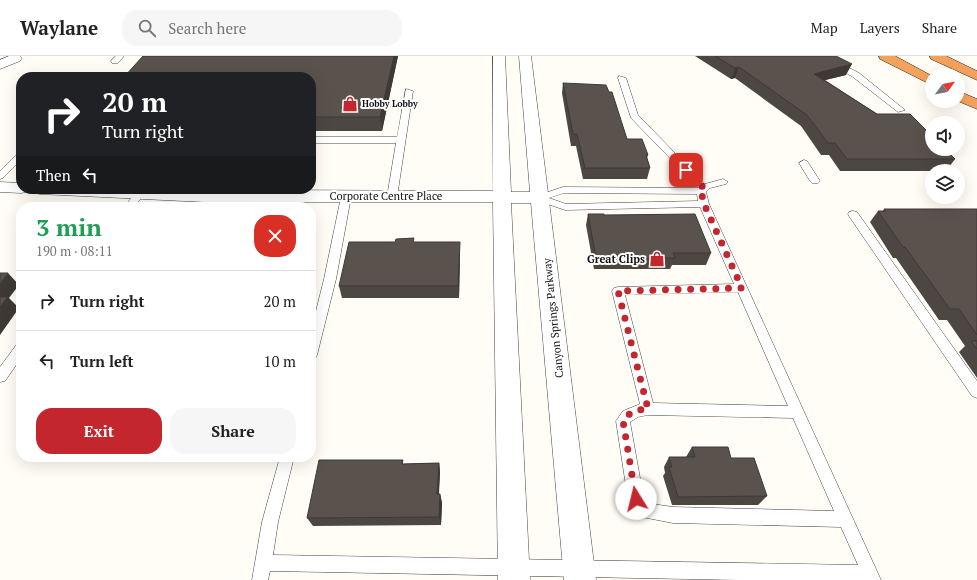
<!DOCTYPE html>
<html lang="en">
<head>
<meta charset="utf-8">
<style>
	body { margin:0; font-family:"PT Serif",serif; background:#f6f6f6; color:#222; height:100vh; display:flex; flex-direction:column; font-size:15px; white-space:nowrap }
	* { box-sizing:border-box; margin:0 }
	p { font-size:13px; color:#767676 }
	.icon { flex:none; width:22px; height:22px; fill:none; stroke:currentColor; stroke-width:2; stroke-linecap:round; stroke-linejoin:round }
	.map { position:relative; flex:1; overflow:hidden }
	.panel { position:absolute; left:16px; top:146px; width:300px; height:260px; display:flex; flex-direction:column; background:#fff; border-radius:16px; box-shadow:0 4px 16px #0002 }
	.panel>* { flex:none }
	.banner { position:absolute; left:16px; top:16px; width:300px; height:122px; border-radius:16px; box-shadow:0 4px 16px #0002; background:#202124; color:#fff; overflow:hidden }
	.needle { width:26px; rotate:58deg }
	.controls { position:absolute; left:925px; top:12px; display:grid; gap:8px }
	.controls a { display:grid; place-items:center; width:40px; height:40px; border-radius:50%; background:#fff; box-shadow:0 4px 16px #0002; font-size:20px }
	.pin { position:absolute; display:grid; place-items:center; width:34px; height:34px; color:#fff; margin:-17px; border-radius:8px; box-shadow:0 2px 6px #0006 }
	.me { position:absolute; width:44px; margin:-22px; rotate:351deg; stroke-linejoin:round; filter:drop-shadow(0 0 3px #0008) }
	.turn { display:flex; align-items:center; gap:14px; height:84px; padding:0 20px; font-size:18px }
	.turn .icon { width:52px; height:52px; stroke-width:2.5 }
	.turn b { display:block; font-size:28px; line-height:34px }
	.then { display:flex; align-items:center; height:38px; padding:0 20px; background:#0003; gap:8px; font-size:15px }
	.round { display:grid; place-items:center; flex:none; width:42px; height:42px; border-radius:16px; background:#f6f6f6 }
	.overview { display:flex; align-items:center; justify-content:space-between; height:68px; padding:0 20px }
	h1 { font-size:24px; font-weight:700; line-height:30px; color:#1e9e55 }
	.action { display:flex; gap:8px; margin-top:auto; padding:8px 20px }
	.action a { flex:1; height:46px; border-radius:16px; background:#c4262e; color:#fff; font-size:16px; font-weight:700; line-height:46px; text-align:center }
	.action a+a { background:#f6f6f6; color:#222 }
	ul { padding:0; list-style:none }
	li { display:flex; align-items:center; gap:12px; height:60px; padding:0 20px; border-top:1px solid #e0e0e0 }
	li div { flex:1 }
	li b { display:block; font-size:15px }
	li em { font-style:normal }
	header { display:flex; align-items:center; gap:24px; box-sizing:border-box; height:56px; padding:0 20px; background:#fff; border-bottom:1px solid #e0e0e0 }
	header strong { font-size:19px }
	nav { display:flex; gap:22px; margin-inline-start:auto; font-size:14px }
	.search { width:280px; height:36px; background:#f6f6f6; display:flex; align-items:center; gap:10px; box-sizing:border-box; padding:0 14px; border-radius:16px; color:#767676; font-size:15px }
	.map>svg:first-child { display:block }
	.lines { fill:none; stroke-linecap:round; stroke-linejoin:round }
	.service-casing { stroke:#444; stroke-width:1 }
	.minor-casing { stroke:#444; stroke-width:1 }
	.tertiary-casing { stroke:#444; stroke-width:1 }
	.motorway-casing { stroke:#222; stroke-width:1 }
	.service { fill:#fff; fill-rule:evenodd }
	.minor { fill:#fff; fill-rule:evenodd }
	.tertiary { fill:#fff; fill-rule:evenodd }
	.motorway { fill:#f5a25d; fill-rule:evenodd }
	.wall { fill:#4d4742 }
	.shaded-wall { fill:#3f3936 }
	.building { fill:#5a524d; stroke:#3f3936 }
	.route { stroke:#c4262e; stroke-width:7; stroke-dasharray:0 12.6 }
	.labels { text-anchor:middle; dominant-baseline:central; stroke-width:4; stroke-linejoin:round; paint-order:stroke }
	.far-poi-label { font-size:9px; font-weight:bold; fill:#111; stroke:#fff; text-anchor:start }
	.street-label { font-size:11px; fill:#111; stroke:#fff }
	.poi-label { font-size:11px; font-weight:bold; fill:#111; stroke:#fff; text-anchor:end }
</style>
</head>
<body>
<header>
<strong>Waylane</strong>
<div class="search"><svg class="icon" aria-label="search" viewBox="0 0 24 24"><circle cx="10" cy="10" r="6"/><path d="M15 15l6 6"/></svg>Search here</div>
<nav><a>Map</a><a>Layers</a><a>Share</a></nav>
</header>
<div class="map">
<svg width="977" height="524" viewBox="0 0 977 524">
	<rect width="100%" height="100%" fill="#fffdf5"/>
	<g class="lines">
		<defs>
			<path id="service" d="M116,0H124L118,7H112L111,5Z
				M817,0H826L859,17L905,54L898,56L853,21Z
				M619,20L626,22L638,59L705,128L723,123L728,126L726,128L710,132L706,136L709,148L881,524H739L270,515L268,524H252L262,466L280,401H294L278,466L273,499L858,509L841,471L673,467L642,461L631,448L628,443L616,365L623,355L640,348L612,235L614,232L618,231L734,228L700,151L565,154L536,144L534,142L536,140L563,131L699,132L631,62L618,22ZM564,137L697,138L698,145L566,148L549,142ZM738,236L788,350L653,347L625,239ZM648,359L793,362L834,455L673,451L652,448L643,439L630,366L638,361Z
				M406,33L413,35L397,141L392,144L387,141L396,87H311V81H397Z
				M21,96V104L3,122L0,123V115L18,97Z
				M804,104L807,105L820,125L818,127H812L810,125L799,107Z
				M140,134L145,137L134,151H124L137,135Z
				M346,138L351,141L336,223L317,299L315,303L311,304V275L324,223L341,141Z
				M853,155L857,156L977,325V342L972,340L849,160L848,158L849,156Z
				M21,287V302L5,325L0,326V311L17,288Z"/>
			<path id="minor" d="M9,0H20L22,2L20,5L0,13V4Z"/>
			<path id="tertiary" d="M493,0H505L511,136H530L519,0H531L596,524H564L531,147H511L530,524H498L493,146H205L40,138L34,137L31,133L493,135Z
				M0,126L21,127V133H29L27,136L21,137L0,136Z"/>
			<path id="motorway" d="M879,0H895L932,20V29L880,3Z
				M930,0H946L977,15V24L931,3Z
				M958,35L977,43V53L958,45Z"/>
		</defs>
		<use href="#service" class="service-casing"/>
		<use href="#minor" class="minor-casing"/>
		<use href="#tertiary" class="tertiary-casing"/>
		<use href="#motorway" class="motorway-casing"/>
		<use href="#service" class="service"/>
		<use href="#minor" class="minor"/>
		<use href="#tertiary" class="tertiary"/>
		<use href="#motorway" class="motorway"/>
	</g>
	<path class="wall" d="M143,0H398L382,75H311V21Z
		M695,0H836L846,19L825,24L877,58L955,103L946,115H840L829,99H821L801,70L735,22L731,23Z
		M563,27L609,36L627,83L648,99L647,102L650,112L647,123H583L576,90H571L562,37Z
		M884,153H977V322L959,296L965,290L947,264H939L896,202H893L870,166L878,155H883Z
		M588,158L604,159L711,197L706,209H672L670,213H594L586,169Z
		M414,186L460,197L459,242H342L339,230Z
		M692,391L731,402L767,440L758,449H672L663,420L665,417L664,411L669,401H686Z
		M403,404V408L439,407L440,416L439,438H440L442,447L441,469L313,470L307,462Z"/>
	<path class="shaded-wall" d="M394,0H398L382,75L380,61Z
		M852,8L846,19L809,28L814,18Z
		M739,11L735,22L731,23L735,12Z
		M460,186V197L459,242L458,230Z
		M8,217L19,229L9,242L19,252L0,279V228Z
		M439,407L440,416L438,447L437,438Z
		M440,438L442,447L441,469L439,461Z"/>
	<path class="building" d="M143,0H394L380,61H311V21H124Z
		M715,0H836L852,8L814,18L877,58H910L932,80V93H945L955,103H847L835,87H828L807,59L739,11L735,12Z
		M563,27L606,29L609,36H612L627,83H642L648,99H646L650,112H585L577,78H573Z
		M884,153H977V279L959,253H950L905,191H903L878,155H886Z
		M588,158H604V159L695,158L711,197H673L675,202H596Z
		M414,182L413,186H460L458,230H339L349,186H395L396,183Z
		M0,217H8L0,228Z
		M0,241H8L0,251Z
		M971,285H977V293Z
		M692,391H728L731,402H754L767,440L678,441L669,411H672L669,401H695Z
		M319,404H403L402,408L439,407L437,438H440L439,461L307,462Z"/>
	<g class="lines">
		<path class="route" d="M636,443L623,365C630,355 637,354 648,353L618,235L742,232L704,148L701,135L704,132L686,114"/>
	</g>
	<defs>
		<symbol id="shop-bare" viewBox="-9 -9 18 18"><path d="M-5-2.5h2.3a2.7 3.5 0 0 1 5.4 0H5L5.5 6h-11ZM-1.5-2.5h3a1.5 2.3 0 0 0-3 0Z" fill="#c4262e" stroke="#fff" stroke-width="2.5" paint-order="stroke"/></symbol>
	</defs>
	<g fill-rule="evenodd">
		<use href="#shop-bare" x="339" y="37" width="22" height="22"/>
		<use href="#shop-bare" x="646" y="192" width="22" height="22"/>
	</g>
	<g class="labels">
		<g class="far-poi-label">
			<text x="362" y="48">Hobby Lobby</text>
		</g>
		<g class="street-label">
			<text x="386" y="140">Corporate Centre Place</text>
			<text transform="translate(553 262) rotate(-96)">Canyon Springs Parkway</text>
		</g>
		<g class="poi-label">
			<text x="645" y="203">Great Clips</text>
		</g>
	</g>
</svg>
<div class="controls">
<a><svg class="needle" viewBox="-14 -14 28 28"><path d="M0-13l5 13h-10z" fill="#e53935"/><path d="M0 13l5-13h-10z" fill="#767676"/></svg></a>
<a><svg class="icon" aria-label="sound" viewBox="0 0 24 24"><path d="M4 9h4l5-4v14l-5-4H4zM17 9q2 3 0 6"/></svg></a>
<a><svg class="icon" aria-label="layers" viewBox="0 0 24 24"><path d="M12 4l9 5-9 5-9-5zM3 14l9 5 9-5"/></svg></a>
</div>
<div class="pin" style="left:686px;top:114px;background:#d93025"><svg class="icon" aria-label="arrive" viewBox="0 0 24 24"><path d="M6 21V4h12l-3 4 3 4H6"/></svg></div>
<svg class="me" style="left:636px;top:443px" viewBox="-20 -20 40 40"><circle r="19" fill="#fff"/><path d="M0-13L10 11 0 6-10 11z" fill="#c4262e"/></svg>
<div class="banner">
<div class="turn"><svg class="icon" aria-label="right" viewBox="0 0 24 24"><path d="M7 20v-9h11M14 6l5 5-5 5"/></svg><div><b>20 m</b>Turn right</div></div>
<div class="then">Then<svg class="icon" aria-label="left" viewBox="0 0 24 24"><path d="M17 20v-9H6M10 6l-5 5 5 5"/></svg></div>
</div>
<section class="panel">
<div class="overview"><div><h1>3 min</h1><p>190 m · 08:11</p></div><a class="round" style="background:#d93025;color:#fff"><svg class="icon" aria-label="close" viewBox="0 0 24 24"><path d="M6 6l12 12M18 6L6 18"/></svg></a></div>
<ul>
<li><svg class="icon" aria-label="right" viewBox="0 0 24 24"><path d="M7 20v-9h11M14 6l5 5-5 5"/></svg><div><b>Turn right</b></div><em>20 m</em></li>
<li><svg class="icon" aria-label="left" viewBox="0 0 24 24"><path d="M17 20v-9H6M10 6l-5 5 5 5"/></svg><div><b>Turn left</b></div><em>10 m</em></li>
</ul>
<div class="action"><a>Exit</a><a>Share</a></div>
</section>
</div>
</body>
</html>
